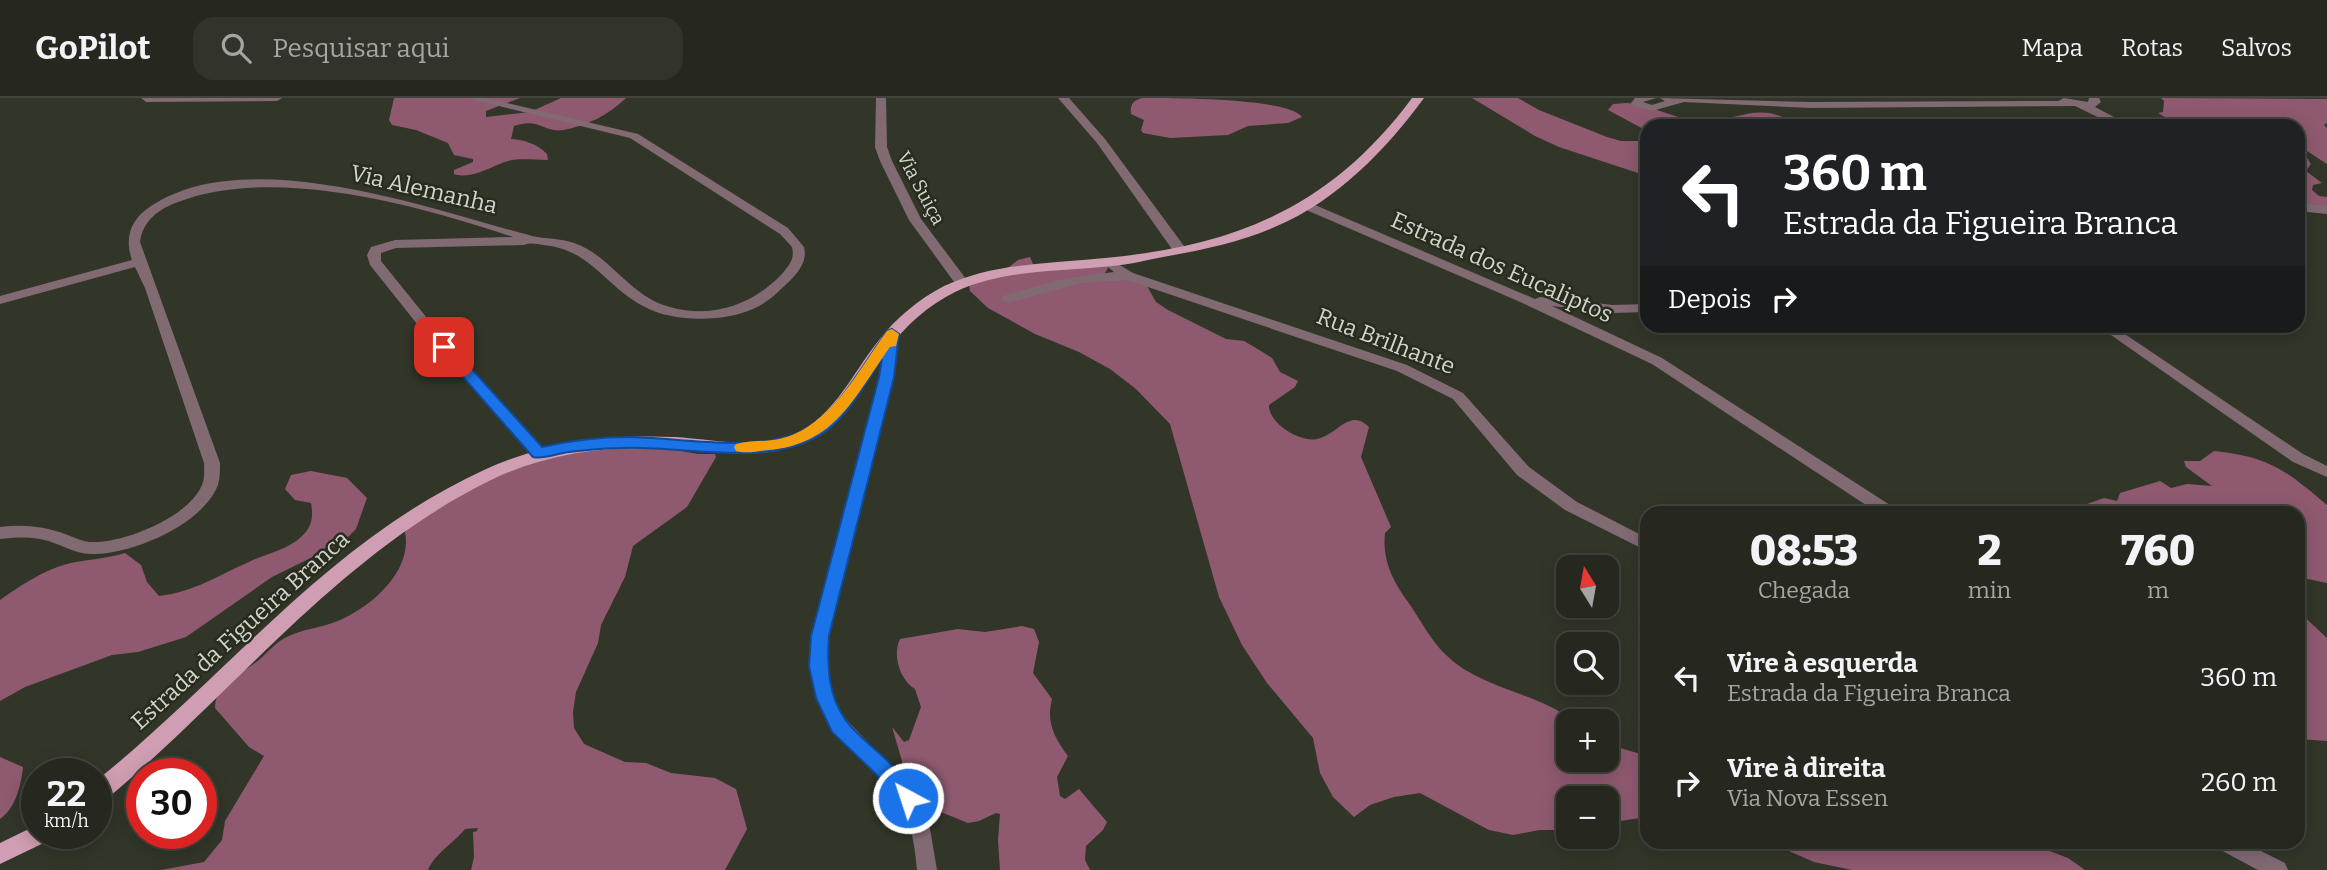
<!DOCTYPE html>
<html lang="pt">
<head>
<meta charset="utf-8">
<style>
	body { margin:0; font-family:Bitter,serif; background:#32342c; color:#f1f3f6; height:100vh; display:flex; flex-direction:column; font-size:26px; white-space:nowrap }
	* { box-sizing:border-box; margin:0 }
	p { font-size:23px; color:#a4a6a4 }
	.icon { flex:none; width:38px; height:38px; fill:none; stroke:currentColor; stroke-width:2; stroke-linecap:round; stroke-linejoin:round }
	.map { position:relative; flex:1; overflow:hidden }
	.side { position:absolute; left:1640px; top:408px; width:665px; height:343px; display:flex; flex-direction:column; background:#26281f; border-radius:21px; box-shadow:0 4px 18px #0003,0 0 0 2px #42443d }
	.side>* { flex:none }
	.hud { position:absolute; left:1640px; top:21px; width:665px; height:214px; border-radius:21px; box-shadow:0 4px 18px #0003,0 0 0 2px #42443d; background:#202124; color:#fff; overflow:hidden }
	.needle { width:46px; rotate:349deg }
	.fabs { position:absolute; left:1556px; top:457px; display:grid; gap:14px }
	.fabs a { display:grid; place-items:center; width:63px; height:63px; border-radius:14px; background:#26281f; box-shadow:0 4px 18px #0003,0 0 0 2px #42443d; font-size:35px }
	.speed { position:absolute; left:21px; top:660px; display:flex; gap:14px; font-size:35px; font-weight:700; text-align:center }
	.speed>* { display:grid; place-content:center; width:91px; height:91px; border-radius:50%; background:#26281f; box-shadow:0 4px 18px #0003,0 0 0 2px #42443d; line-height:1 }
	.speed small { font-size:18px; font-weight:400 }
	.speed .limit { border:10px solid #d22; background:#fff; color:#111 }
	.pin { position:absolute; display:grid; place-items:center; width:60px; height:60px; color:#fff; margin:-30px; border-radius:14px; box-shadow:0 4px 10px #0006 }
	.me { position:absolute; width:77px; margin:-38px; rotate:320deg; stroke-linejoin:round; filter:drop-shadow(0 0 5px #0008) }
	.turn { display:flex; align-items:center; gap:24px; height:147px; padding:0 28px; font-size:32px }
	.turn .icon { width:91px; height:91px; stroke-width:2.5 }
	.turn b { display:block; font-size:49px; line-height:60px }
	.then { display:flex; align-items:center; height:66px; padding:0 28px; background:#0003; gap:14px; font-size:26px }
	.eta { display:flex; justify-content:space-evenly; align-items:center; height:119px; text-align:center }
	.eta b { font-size:42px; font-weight:800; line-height:49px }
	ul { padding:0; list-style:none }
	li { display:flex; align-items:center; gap:21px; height:105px; padding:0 28px }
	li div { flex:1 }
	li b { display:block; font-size:26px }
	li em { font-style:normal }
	header { display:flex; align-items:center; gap:42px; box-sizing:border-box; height:98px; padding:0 35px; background:#26281f; border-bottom:2px solid #42443d }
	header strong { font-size:33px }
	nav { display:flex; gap:38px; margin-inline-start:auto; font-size:24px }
	.search { width:490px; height:63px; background:#32342c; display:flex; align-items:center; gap:18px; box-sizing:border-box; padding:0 24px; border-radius:21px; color:#a4a6a4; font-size:26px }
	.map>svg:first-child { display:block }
	.forest { fill:#8f5a70 }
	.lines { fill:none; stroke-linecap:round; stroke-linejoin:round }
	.minor { fill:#826a73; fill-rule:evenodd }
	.major { fill:#d09eb2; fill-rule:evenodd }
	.route { fill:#1a73e8; stroke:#114b97; stroke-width:2 }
	.slow { fill:#f59e0b }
	.labels { text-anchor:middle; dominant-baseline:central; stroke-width:5; stroke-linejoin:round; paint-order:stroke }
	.far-street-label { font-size:19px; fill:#d2d4cc; stroke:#282c1f }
	.street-label { font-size:23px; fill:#d2d4cc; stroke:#282c1f }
</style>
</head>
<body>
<header>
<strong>GoPilot</strong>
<div class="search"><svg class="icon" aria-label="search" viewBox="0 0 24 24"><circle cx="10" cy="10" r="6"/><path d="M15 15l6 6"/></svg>Pesquisar aqui</div>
<nav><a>Mapa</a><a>Rotas</a><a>Salvos</a></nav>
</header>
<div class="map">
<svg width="2327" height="772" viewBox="0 0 2327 772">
	<rect width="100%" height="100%" fill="#323629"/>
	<path class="forest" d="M394,0H520L486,13V19L530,14L561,0H626C609,17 586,28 563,32C544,35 539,19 514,28L511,41C525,42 537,46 547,56L548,62C535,62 520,60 508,63C491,68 472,82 454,76V72L473,64V61L454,57L448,45L416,32L392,27L389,22Z
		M1142,0C1173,0 1289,0 1302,19L1288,25L1248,28L1228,37L1170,40L1143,35L1141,32L1144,22L1131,16C1130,6 1133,3 1142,0Z
		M1472,0H1518L1539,12L1607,39L1621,43H1647V78L1559,49L1535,38Z
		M2161,0L2327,1V25L2324,27L2327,30V66L2307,53L2302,52L2311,66L2306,73L2322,85L2313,87L2312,92L2319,98L2327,99V112L2298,109V28H2236L2216,21C2198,34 2175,26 2158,15L2163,14L2164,3Z
		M1627,5C1653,7 1678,23 1702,23C1738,24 1762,0 1796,28H1647V33L1608,12L1613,6Z
		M1030,159L1033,166L1043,168L1106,167L1108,170L1105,175L1129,180L1147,188L1156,204L1168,212L1226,241L1244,243L1256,250L1272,260L1280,274L1298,283L1295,289L1269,307C1268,325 1300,345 1317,341C1331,338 1338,327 1350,323C1357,320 1364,324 1369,329L1361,359L1391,429L1385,435C1382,463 1393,483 1408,504C1420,521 1431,543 1446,557C1481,591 1536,594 1574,623H1568V662H1606L1607,646L1647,658V719L1607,725L1606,700H1568V732H1539L1513,737L1489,732L1420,695L1394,699L1370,707L1354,719L1333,699L1320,675L1313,640L1267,585L1242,547L1219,499L1170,326L1136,291L1110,271L1079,254L1035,236L988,210L970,193L969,186L1005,172L1018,162Z
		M646,347L698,356H715L716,359L687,409L633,448L625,479L601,527L598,545L576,594L573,614L574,630L584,646L625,664L646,665L671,675L715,680L736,691L747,731L725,772H471L474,759L473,734L477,733L478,730L465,731C453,746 435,755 428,772H161L204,764L222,742L225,723L264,658L249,649L215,610C215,586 244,575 260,561C269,553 277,543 289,538C303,531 320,530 335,524C369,511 413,474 405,434L409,428L533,356Z
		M2214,353C2270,359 2285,372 2327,407V485L2298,479V415H2094L2084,407L2104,400L2117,403L2120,395L2160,383L2171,390L2187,386L2212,388L2186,369L2184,363H2200Z
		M311,373L347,380L367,400L356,431L343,444L272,479L186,539L138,554L112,557L25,589L0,603V502C23,486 48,469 76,464C93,461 109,460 125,455L141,467L147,484L159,498C194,494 219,477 251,463C270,454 289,452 304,436C313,427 313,416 311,405L295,402L285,391L291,377Z
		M2298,513L2327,540V643L2298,641Z
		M1022,528L1034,531L1039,544L1033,575L1052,601C1046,624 1054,639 1068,658L1057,679L1060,698L1065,701L1079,691L1107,724L1103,732L1086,748L1085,762L1090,772H1000L998,742L1000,716L996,715L979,723L968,725L931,710L902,676V663L892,629L904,644L909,642L921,609L915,591C900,582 892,557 900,541L958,531L985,534Z
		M0,659L23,669C21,687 16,710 0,721Z
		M1768,744H2026L2068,760L2085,772H1852L1814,764Z"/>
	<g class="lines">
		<path class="minor" d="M141,0H282L277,3L146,4Z
			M466,0H486L638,36L788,130L804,149C809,167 791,182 779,193C762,210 740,218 716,220C691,222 665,220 643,208C604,187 591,152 544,147C536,146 531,144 524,147L396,150L381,155V163L435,230L543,351L546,355L538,360L533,359L425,236L370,167L367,157L371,149L395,142L513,139C419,107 273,67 178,104C159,111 143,122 140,144L220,365C220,372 220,380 218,387C203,426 135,455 95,456C79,457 68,450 54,445C37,438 17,439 0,441V429C22,426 44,428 65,436C74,439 80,443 90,444C123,446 189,419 202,387C205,380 204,372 204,365L145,190L135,169L0,206V198L132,162C124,139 131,121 151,108C247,44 431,111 532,138C546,141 560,140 574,145C609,156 630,199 670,209C711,221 752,207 781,177C789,168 795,161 792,149L780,136L630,40Z
			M876,0H886L887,49L892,63L921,121L969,185L967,188H957L909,122L880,63L875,49Z
			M1058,0H1069L1105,41L1184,148V154H1174L1097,45Z
			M1635,0H1656L1643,4L1652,7L1665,3L1660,0L1811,4L2058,3L2064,0L2088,4L2089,0H2099L2101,4L2095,9L2131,28H2116L2075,8L1811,10L1684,4L1652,13L1632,7L1631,5Z
			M1308,104L1535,201L1540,199L1613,207L1647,206V214L1613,215L1552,208L1662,260L1893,409L1895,413L1878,415L1652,266L1518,203L1304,111L1302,108Z
			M2298,105L2327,108V116L2298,113Z
			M1108,160L1133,175L1407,267L1463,295L1529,369L1577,404L1647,440V453L1565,412L1517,377L1453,301L1397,273L1127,182L1082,185L1008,205L1001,201L1003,198L1067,180L1114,174L1102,164Z
			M2098,228H2113L2303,356L2327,368V379L2293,364Z
			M892,231L899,235L893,279L829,538C828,564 828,591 840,615L915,694L929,725L937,772H917C915,751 912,728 903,709C894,692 878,678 864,665C820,623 808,600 811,538L879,279L885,235Z
			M2214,744H2243L2285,765L2288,772H2258L2217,750Z"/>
		<path class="major" d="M1412,0H1424C1387,51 1336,103 1277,128C1241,144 1202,152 1163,159C1143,163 1122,168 1101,169C1051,174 1001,172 955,194C929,207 906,227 889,250C860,288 842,333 792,349C754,361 713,353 675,351C611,347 549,354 491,382C335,459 235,595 104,703L96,705V683C227,578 327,444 484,372C544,344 608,336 674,339C709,341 748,350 783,340C831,327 850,278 879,242C896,220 919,201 944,188C995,164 1050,166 1105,160C1236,148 1332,108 1412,0Z
			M37,727V735H53L50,742L0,766V745Z"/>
	</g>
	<path class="route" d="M892,231L899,236L894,279L829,538C827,567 828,597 845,621C858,640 880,653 895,671C903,680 913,689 918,700L915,707L908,709L901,707L875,675L832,634L816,600L809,568L811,538L879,279L882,261C866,284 849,316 826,333C772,372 685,347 622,350C605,350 587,352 569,354C557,355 544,362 533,359L437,249L439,246H449L542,349C569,343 598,339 627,339C682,339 767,359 815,326C840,308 869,258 887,233Z"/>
	<path class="slow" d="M892,231L899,236L896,248L890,249C855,298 835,347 768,352C758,353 746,356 736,353L734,349L736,346C750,342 765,344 779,341C831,330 858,272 887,233Z"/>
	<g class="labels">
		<g class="far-street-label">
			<text transform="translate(921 90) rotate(62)">Via Suiça</text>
		</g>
		<g class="street-label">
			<text transform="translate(424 91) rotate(13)">Via Alemanha</text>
			<text transform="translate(1502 169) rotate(24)">Estrada dos Eucaliptos</text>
			<text transform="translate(1386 243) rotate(21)">Rua Brilhante</text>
			<text transform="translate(240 532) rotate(-42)">Estrada da Figueira Branca</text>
		</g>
	</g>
</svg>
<div class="fabs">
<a><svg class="needle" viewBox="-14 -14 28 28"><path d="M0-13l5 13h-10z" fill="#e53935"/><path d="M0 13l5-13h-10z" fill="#a4a6a4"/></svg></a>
<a><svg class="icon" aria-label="search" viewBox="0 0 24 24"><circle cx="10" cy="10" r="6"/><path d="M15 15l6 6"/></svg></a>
<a>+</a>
<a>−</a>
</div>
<div class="speed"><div>22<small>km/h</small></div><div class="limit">30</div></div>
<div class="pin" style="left:444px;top:249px;background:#d93025"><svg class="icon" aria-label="arrive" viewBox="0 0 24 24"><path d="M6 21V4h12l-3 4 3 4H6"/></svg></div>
<svg class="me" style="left:908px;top:700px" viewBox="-20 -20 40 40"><circle r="17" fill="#1a73e8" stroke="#fff" stroke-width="3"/><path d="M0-11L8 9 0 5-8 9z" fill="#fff"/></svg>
<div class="hud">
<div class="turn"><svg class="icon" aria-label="left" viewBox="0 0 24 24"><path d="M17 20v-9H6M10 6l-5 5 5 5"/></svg><div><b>360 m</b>Estrada da Figueira Branca</div></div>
<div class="then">Depois<svg class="icon" aria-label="right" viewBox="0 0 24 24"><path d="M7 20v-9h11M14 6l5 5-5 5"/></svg></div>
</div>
<section class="side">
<div class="eta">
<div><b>08:53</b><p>Chegada</p></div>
<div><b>2</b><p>min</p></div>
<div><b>760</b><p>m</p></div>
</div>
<ul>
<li><svg class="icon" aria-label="left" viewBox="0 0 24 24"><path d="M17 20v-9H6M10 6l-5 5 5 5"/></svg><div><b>Vire à esquerda</b><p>Estrada da Figueira Branca</p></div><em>360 m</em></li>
<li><svg class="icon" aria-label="right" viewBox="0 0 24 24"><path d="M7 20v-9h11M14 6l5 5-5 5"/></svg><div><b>Vire à direita</b><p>Via Nova Essen</p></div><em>260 m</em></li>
</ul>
</section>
</div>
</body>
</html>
